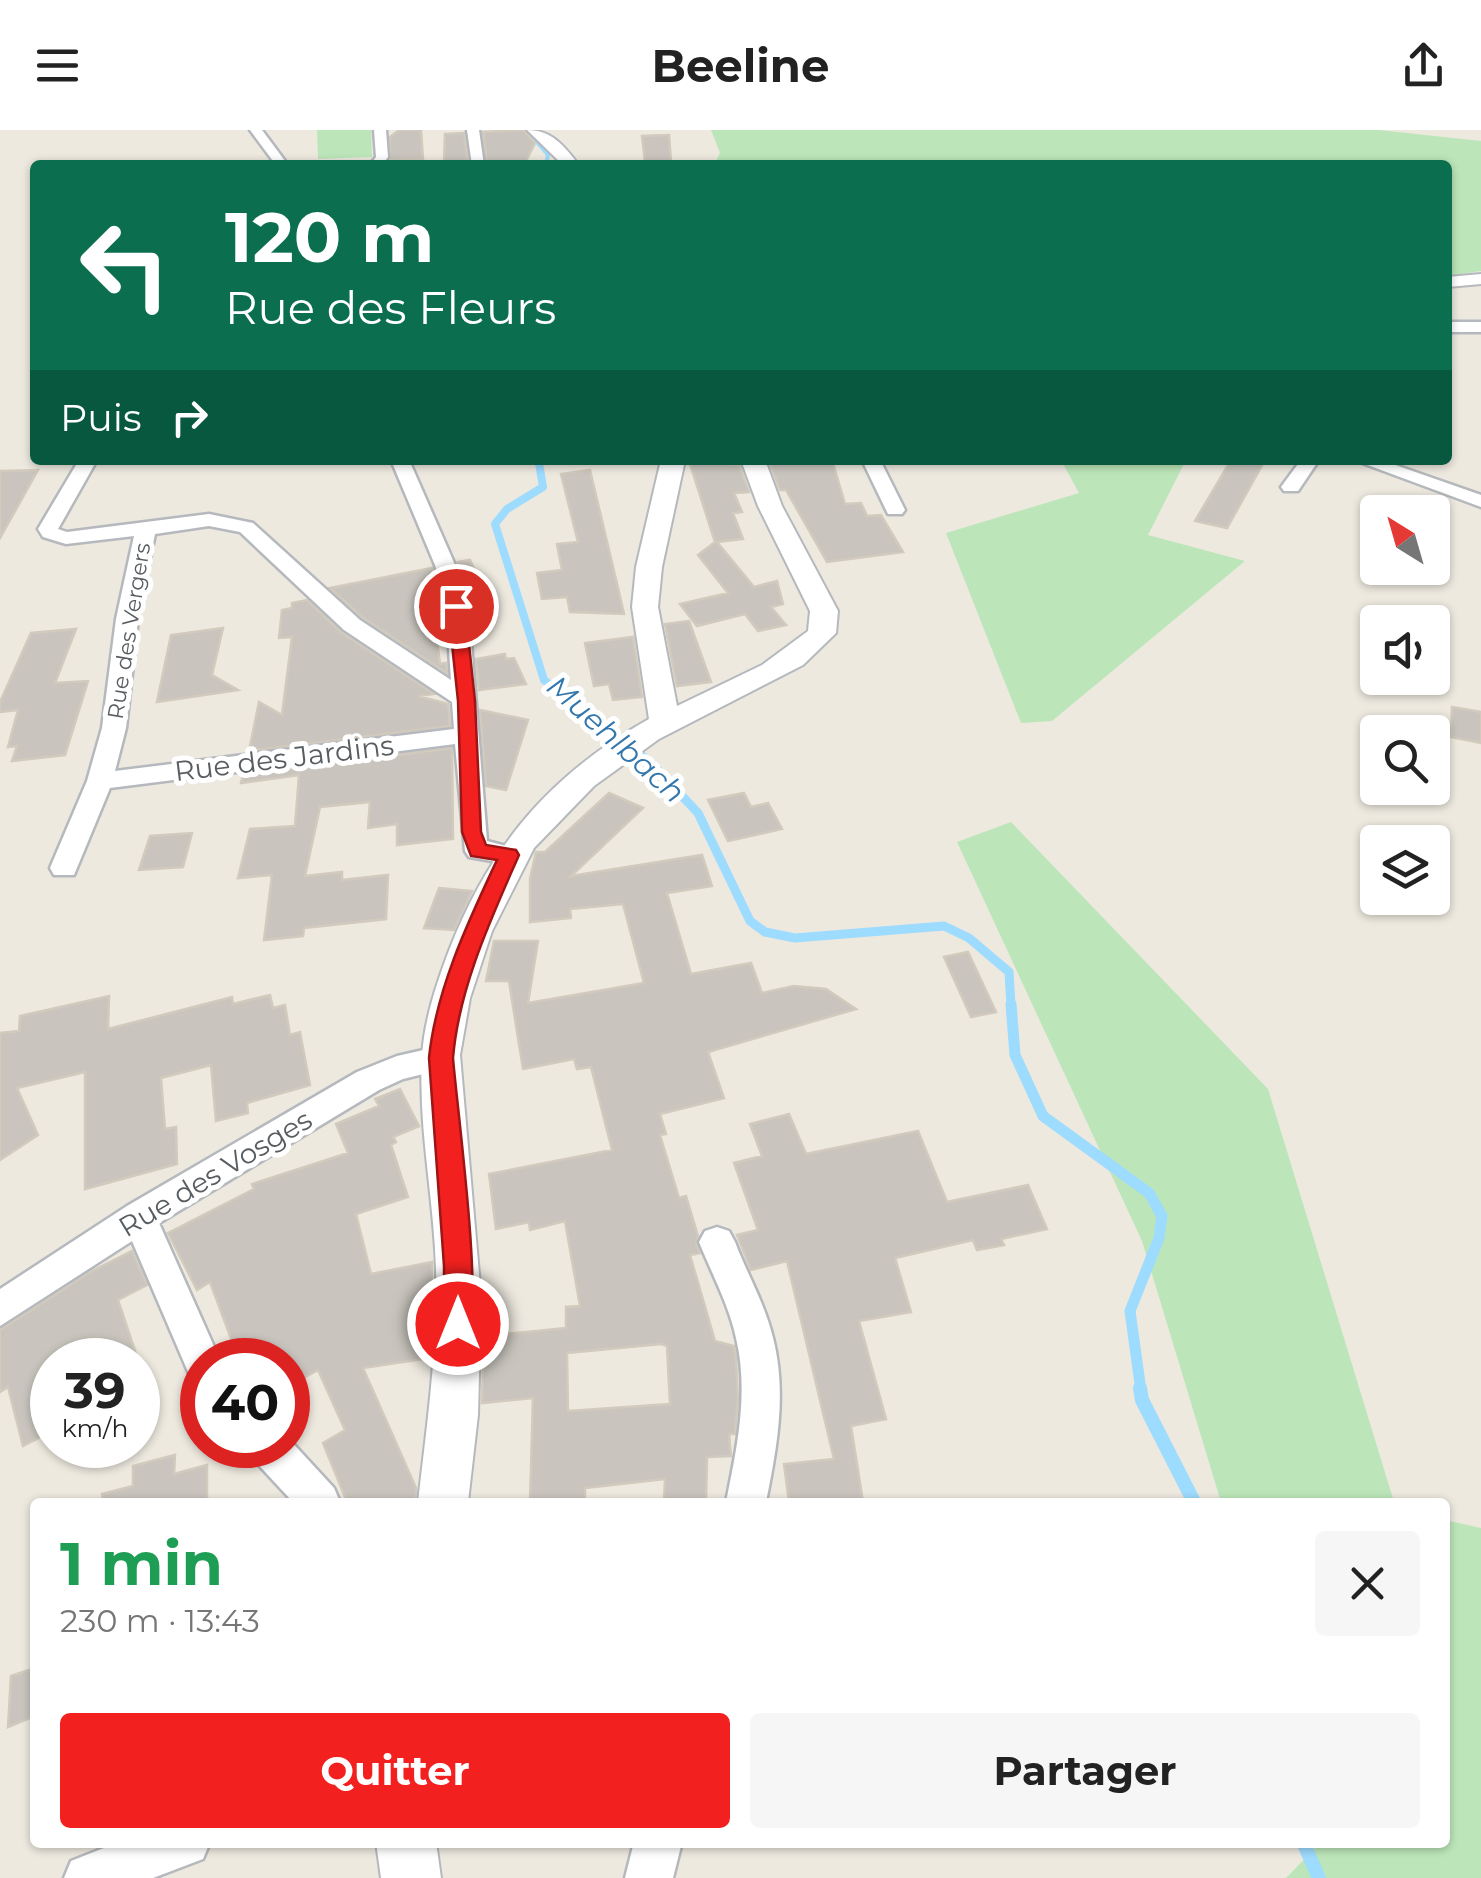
<!DOCTYPE html>
<html lang="fr">
<head>
<meta charset="utf-8">
<style>
	body { margin:0; font-family:Montserrat,sans-serif; background:#f6f6f6; color:#222; height:100vh; display:flex; flex-direction:column; font-size:38px; white-space:nowrap }
	* { box-sizing:border-box; margin:0 }
	p { font-size:32px; color:#767676 }
	.icon { flex:none; width:55px; height:55px; fill:none; stroke:currentColor; stroke-width:2; stroke-linecap:round; stroke-linejoin:round }
	.map { position:relative; flex:1; overflow:hidden }
	.sheet { position:absolute; left:30px; top:1368px; width:1420px; height:350px; display:flex; flex-direction:column; background:#fff; border-radius:10px; box-shadow:0 2px 8px #0004 }
	.sheet>* { flex:none }
	.guide { position:absolute; left:30px; top:30px; width:1422px; height:305px; border-radius:10px; box-shadow:0 2px 8px #0004; background:#0b6e4f; color:#fff; overflow:hidden }
	.needle { width:65px; rotate:323deg }
	.tools { position:absolute; left:1360px; top:365px; display:grid; gap:20px }
	.tools a { display:grid; place-items:center; width:90px; height:90px; border-radius:10px; background:#fff; box-shadow:0 2px 8px #0004; font-size:50px }
	.speed { position:absolute; left:30px; top:1208px; display:flex; gap:20px; font-size:50px; font-weight:700; text-align:center }
	.speed>* { display:grid; place-content:center; width:130px; height:130px; border-radius:50%; background:#fff; box-shadow:0 2px 8px #0004; line-height:1 }
	.speed small { font-size:25px; font-weight:400 }
	.speed .limit { border:15px solid #d22; background:#fff; color:#111 }
	.pin { position:absolute; display:grid; place-items:center; width:85px; height:85px; color:#fff; margin:-42px; border:5px solid #fff; border-radius:50%; box-shadow:0 2px 10px #0007 }
	.me { position:absolute; width:110px; margin:-55px; rotate:0deg; stroke-linejoin:round; filter:drop-shadow(0 0 8px #0008) }
	.turn { display:flex; align-items:center; gap:35px; height:210px; padding:0 30px; font-size:45px }
	.turn .icon { width:130px; height:130px; stroke-width:2.5 }
	.turn b { display:block; font-size:70px; line-height:85px }
	.then { display:flex; align-items:center; height:95px; padding:0 30px; background:#0003; gap:20px; font-size:38px }
	.round { display:grid; place-items:center; flex:none; width:105px; height:105px; border-radius:10px; background:#f6f6f6 }
	.headline { display:flex; align-items:center; justify-content:space-between; height:170px; padding:0 30px }
	h1 { font-size:60px; font-weight:700; line-height:75px; color:#1e9e55 }
	.action { display:flex; gap:20px; margin-top:auto; padding:20px 30px }
	.action a { flex:1; height:115px; border-radius:10px; background:#f2211f; color:#fff; font-size:40px; font-weight:700; line-height:115px; text-align:center }
	.action a+a { background:#f6f6f6; color:#222 }
	header { display:flex; justify-content:space-between; align-items:center; height:130px; padding:0 30px; background:#fff; font-size:45px; font-weight:700 }
	.map>svg:first-child { display:block }
	.green { fill:#bce6b9 }
	.lines { fill:none; stroke-linecap:round; stroke-linejoin:round }
	.stream-far5 { stroke:#9ddbff; stroke-width:4 }
	.stream-far4 { stroke:#9ddbff; stroke-width:5 }
	.stream-far3 { stroke:#9ddbff; stroke-width:8 }
	.stream-far2 { stroke:#9ddbff; stroke-width:9 }
	.stream-far1 { stroke:#9ddbff; stroke-width:11 }
	.stream { stroke:#9ddbff; stroke-width:14 }
	.building { fill:#c9c5be; stroke:#d1cabd; stroke-width:2.5; fill-rule:evenodd }
	.minor-casing { stroke:#b5b9bd; stroke-width:5 }
	.tertiary-casing { stroke:#b5b9bd; stroke-width:4 }
	.minor { fill:#fff; fill-rule:evenodd }
	.tertiary { fill:#fff; fill-rule:evenodd }
	.route { fill:#f2211f; stroke:#9d1514; stroke-width:2.5 }
	.labels { text-anchor:middle; dominant-baseline:central; stroke-width:10; stroke-linejoin:round; paint-order:stroke }
	.far-street-label { font-size:22px; fill:#585d61; stroke:#fff }
	.street-label { font-size:28px; fill:#585d61; stroke:#fff }
	.water-label { font-size:30px; font-style:italic; fill:#3377ad; stroke:#fff }
</style>
</head>
<body>
<header><svg class="icon" aria-label="menu" viewBox="0 0 24 24"><path d="M4 6h16M4 12h16M4 18h16"/></svg>Beeline<svg class="icon" aria-label="share" viewBox="0 0 24 24"><path d="M12 15V3M7 8l5-5 5 5M5 13v7h14v-7"/></svg></header>
<div class="map">
<svg width="1481" height="1748" viewBox="0 0 1481 1748">
	<rect width="100%" height="100%" fill="#ede9df"/>
	<path class="green" d="M317,0H371L372,27L318,29Z
		M711,0H1379L1481,11V141L1448,146V35H714L720,23Z
		M1061,330H1186L1148,405L1245,431L1052,591L1021,593L946,403L1079,363Z
		M1011,692L1268,959L1394,1372H1221L1142,1111L957,712Z
		M1445,1390L1481,1398V1748H1286L1320,1713L1445,1712Z"/>
	<g class="lines">
		<path class="stream-far5" d="M535,0L532,6L548,25L546,35"/>
		<path class="stream-far4" d="M538,330L539,336"/>
		<path class="stream-far3" d="M539,333L543,357L507,379L495,394L544,550L575,574"/>
		<path class="stream-far2" d="M571,571L651,633L698,683L750,791L765,802L795,808L944,796L969,808L1009,842L1011,876"/>
		<path class="stream-far1" d="M1011,874L1015,925L1043,986L1149,1063L1162,1086L1159,1108L1130,1181L1141,1261"/>
		<path class="stream" d="M1140,1258L1142,1270L1194,1372
			M1303,1712L1319,1748"/>
	</g>
	<path class="building" d="M399,0H421L423,29L390,30V7Z
		M523,0L535,13L525,33H487L483,2Z
		M464,3L468,33H444L445,4Z
		M669,5L671,32H645L642,6Z
		M695,330H727L729,335H739L749,362L734,363L742,382L733,383L743,409L717,412L754,457L777,451L783,474L771,477L786,495L758,501L745,484L697,496L680,474L728,463L698,425L715,412L690,334L696,333Z
		M788,330H832L845,374L861,373L867,386L881,385L903,422L827,432L786,360H780L770,334Z
		M1231,330H1265L1227,398L1195,391Z
		M38,340L0,408V341Z
		M590,340L618,458L624,484L570,482L567,467L542,469L537,443L562,440L557,414L578,412L561,344Z
		M470,430L478,448L481,447L491,479H472L458,432Z
		M432,438L442,476L443,484L434,487L440,534L446,533L447,543L362,487L330,458Z
		M307,470L342,503L434,564L418,566L448,574L450,596L249,621L259,572L282,585L292,507L279,508L282,480L292,478V473Z
		M689,491L711,552L677,556L665,494Z
		M223,498L212,545L238,560L157,572L171,505Z
		M76,499L55,553L88,551L65,625L12,631L17,616L8,617L18,580L0,582V572L31,503Z
		M633,507L642,567L613,570L609,554L594,556L585,513Z
		M505,524L506,529L514,528L526,554L479,560L476,529Z
		M1452,577L1481,582V613L1451,607Z
		M480,580L528,590L506,660L486,656Z
		M452,618L453,709L397,715V694L368,698L370,672L320,677L305,746L342,742V750L388,745L386,789L304,798L303,806L264,810L272,745L238,748L250,699L295,696L299,645L241,653L243,645Z
		M609,663L643,678L571,746L702,725L712,756L667,763L691,844L751,833L762,863L794,856L826,859L856,879L708,922L724,968L660,984L666,1004L660,1005L679,1068L686,1066L698,1106L696,1113L700,1123L690,1125L715,1211L734,1216L736,1229L738,1270L735,1304H729L731,1326L707,1327L706,1372H664L665,1349L585,1358V1372H530L533,1268L482,1273L484,1206L566,1198V1177L580,1176L565,1091L530,1100L529,1092L496,1099L489,1044L612,1020L591,937L577,939L574,929L523,939L509,851H486L494,811H538L528,873L644,853L623,774L570,779L571,788L530,792V749L536,722H545ZM661,1214L667,1216L670,1274L568,1281L567,1223Z
		M744,663L751,677L768,673L782,699L728,711L708,670Z
		M192,703L183,737L139,740L150,706Z
		M439,758L472,761L454,800L424,798Z
		M968,822L996,882L971,887L944,827Z
		M270,865L273,878L285,875L290,905L300,902L310,955L247,973L248,983L216,991L211,935L161,948L165,999L176,997L177,1034L85,1059V942L17,958L38,1005L0,1030V903L19,901L20,886L109,866L108,899L232,867L233,874Z
		M400,959L419,996L393,1007L396,1012L391,1015L408,1067L356,1084L371,1144L432,1132L430,1228L363,1238L416,1358L415,1372H347L323,1313L345,1300L318,1240L298,1251L290,1230H239L210,1152L197,1160L168,1103L254,1059L252,1054L348,1023L336,994L379,976L375,969Z
		M789,984L806,1024L918,1001L947,1072L1028,1055L1047,1099L1001,1109L1004,1115L977,1120L973,1110L895,1128L911,1182L859,1191L886,1289L851,1296L863,1372H789L784,1334L834,1329L787,1131L751,1140L737,1105L758,1100L734,1033L762,1026L750,994Z
		M132,1121L147,1155L118,1170L138,1230H52V1301L23,1316L8,1257L0,1262V1200L92,1141Z
		M175,1325L174,1344L207,1335V1372H103L102,1364L133,1356V1336Z
		M35,1538V1586L8,1597L11,1546Z"/>
	<g class="lines">
		<defs>
			<path id="minor" d="M250,0H262L288,35H276Z
				M374,0H386L388,27L382,35H370L376,27Z
				M467,0H479L484,35H472Z
				M1448,192H1481V202H1448Z
				M79,330H97L58,399L67,402L209,384L253,393L360,490L451,550L446,475L435,435L391,330H409L455,435L468,475L487,711L518,719L522,725L518,731L509,734L469,727L465,721L455,614L110,658L74,745H54L50,738L87,651L102,598L116,489L134,406L66,414L43,407L38,399ZM209,396L240,402L344,500L452,572L454,599L115,641L126,598L138,489L155,404Z
				M862,330H880L905,380L902,384H888Z
				M1301,330H1319L1298,361H1284L1281,357Z
				M1354,330H1381L1481,365V377Z
				M441,916L452,919L457,928L452,937L403,949L379,960L159,1093L220,1230H202V1249L189,1244L132,1111L0,1196V1159L127,1076L357,942L397,926Z
				M717,1097L729,1101L735,1112C747,1144 765,1174 773,1208C787,1262 777,1318 766,1372H726C737,1318 749,1263 736,1208C729,1175 712,1144 699,1112L705,1101Z
				M288,1308L334,1358L340,1372H293L253,1329L247,1315H288Z
				M119,1712H210L203,1729L153,1748H64L71,1731Z
				M634,1712H682L673,1748H625Z"/>
			<path id="tertiary" d="M527,0C552,0 564,16 579,35H563Z
				M1481,144V154L1448,157V147Z
				M661,330H685L662,437L658,477L677,576L762,535L808,501L810,481L758,376L741,330H765L782,376L838,481L836,503L803,535L659,609L594,656L534,718L492,801L470,868L460,925L481,1167L478,1285L468,1372H418C427,1295 438,1218 436,1139C434,1068 418,998 422,927C424,890 437,852 450,818C491,714 551,644 649,589L632,477L636,437Z
				M376,1712H436L441,1748H381Z"/>
		</defs>
		<use href="#minor" class="minor-casing"/>
		<use href="#tertiary" class="tertiary-casing"/>
		<use href="#minor" class="minor"/>
		<use href="#tertiary" class="tertiary"/>
	</g>
	<path class="route" d="M456,471L465,476L475,571L481,702L486,715L516,720L519,725C491,789 459,857 453,928C457,978 483,1169 468,1204L458,1207L448,1204L444,1194V1136L429,928C436,859 468,792 497,730L471,726L462,702L458,571L448,476Z"/>
	<g class="labels">
		<g class="far-street-label">
			<text transform="translate(129 501) rotate(-81)">Rue des Vergers</text>
		</g>
		<g class="street-label">
			<text transform="translate(284 628) rotate(-7)">Rue des Jardins</text>
			<text transform="translate(215 1043) rotate(-31)">Rue des Vosges</text>
		</g>
		<g class="water-label">
			<text transform="translate(616 609) rotate(42)">Muehlbach</text>
		</g>
	</g>
</svg>
<div class="tools">
<a><svg class="needle" viewBox="-14 -14 28 28"><path d="M0-13l5 13h-10z" fill="#e53935"/><path d="M0 13l5-13h-10z" fill="#767676"/></svg></a>
<a><svg class="icon" aria-label="sound" viewBox="0 0 24 24"><path d="M4 9h4l5-4v14l-5-4H4zM17 9q2 3 0 6"/></svg></a>
<a><svg class="icon" aria-label="search" viewBox="0 0 24 24"><circle cx="10" cy="10" r="6"/><path d="M15 15l6 6"/></svg></a>
<a><svg class="icon" aria-label="layers" viewBox="0 0 24 24"><path d="M12 4l9 5-9 5-9-5zM3 14l9 5 9-5"/></svg></a>
</div>
<div class="speed"><div>39<small>km/h</small></div><div class="limit">40</div></div>
<div class="pin" style="left:456px;top:476px;background:#d93025"><svg class="icon" aria-label="arrive" viewBox="0 0 24 24"><path d="M6 21V4h12l-3 4 3 4H6"/></svg></div>
<svg class="me" style="left:458px;top:1194px" viewBox="-20 -20 40 40"><circle r="17" fill="#f2211f" stroke="#fff" stroke-width="3"/><path d="M0-11L8 9 0 5-8 9z" fill="#fff"/></svg>
<div class="guide">
<div class="turn"><svg class="icon" aria-label="left" viewBox="0 0 24 24"><path d="M17 20v-9H6M10 6l-5 5 5 5"/></svg><div><b>120 m</b>Rue des Fleurs</div></div>
<div class="then">Puis<svg class="icon" aria-label="right" viewBox="0 0 24 24"><path d="M7 20v-9h11M14 6l5 5-5 5"/></svg></div>
</div>
<section class="sheet">
<div class="headline"><div><h1>1 min</h1><p>230 m · 13:43</p></div><a class="round"><svg class="icon" aria-label="close" viewBox="0 0 24 24"><path d="M6 6l12 12M18 6L6 18"/></svg></a></div>
<div class="action"><a>Quitter</a><a>Partager</a></div>
</section>
</div>
</body>
</html>
